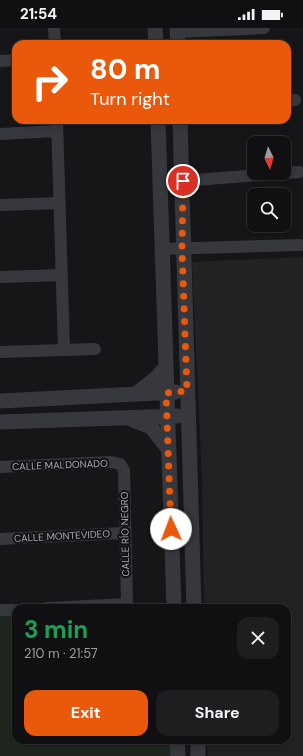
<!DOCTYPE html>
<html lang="en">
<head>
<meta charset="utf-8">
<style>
	body { margin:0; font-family:"DM Sans",sans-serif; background:#1e1e20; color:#f1f3f6; height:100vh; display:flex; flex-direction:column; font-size:15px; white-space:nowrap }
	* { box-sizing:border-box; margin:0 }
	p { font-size:13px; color:#9c9d9f }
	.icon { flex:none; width:22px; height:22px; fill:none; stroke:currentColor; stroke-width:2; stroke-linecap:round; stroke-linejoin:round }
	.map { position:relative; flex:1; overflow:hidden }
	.details { position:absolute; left:12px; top:576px; width:279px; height:140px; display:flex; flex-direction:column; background:#101012; border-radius:12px; box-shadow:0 2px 6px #0003,0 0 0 1px #303032 }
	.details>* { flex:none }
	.hud { position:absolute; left:12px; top:12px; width:279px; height:84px; border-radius:12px; box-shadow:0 2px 6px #0003,0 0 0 1px #303032; background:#ea580c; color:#fff; overflow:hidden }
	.needle { width:26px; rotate:175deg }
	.controls { position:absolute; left:247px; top:108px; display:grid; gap:8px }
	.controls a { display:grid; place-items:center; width:44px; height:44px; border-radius:8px; background:#101012; box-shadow:0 2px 6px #0003,0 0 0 1px #303032; font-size:20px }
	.pin { position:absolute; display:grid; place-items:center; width:34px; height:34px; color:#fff; margin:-17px; border:2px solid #fff; border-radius:50%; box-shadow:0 1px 4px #0007 }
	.me { position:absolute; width:44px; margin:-22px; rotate:358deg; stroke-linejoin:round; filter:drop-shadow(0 0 3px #0008) }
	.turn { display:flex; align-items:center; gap:14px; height:84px; padding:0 12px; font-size:18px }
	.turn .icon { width:52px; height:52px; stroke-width:2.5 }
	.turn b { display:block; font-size:28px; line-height:34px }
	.round { display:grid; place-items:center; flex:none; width:42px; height:42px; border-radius:12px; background:#1e1e20 }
	.head { display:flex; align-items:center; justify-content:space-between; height:68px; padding:0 12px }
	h1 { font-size:24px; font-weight:700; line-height:30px; color:#1e9e55 }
	.button { display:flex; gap:8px; margin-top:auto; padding:8px 12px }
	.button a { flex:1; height:46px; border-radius:12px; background:#ea580c; color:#fff; font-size:16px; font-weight:700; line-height:46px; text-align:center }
	.button a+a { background:#1e1e20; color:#f1f3f6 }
	.status { display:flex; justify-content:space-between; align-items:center; height:28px; padding:0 20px; background:#101012; direction:ltr }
	.status svg { height:11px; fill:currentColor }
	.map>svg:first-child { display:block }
	.built { fill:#222225 }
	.green { fill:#1e261f }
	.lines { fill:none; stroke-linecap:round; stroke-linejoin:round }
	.minor { stroke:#37383d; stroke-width:12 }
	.tertiary { stroke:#37383d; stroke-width:15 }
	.route { stroke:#ea580c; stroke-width:7; stroke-dasharray:0 12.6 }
	.labels { text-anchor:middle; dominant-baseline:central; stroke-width:4; stroke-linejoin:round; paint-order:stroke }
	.street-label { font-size:10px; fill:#a8adb8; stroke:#111113 }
</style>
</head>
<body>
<div class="status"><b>21:54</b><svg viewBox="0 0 49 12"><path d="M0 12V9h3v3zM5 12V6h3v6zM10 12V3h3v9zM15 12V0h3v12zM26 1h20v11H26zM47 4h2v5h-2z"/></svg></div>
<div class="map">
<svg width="303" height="728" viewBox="0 0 303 728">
	<rect width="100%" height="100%" fill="#161618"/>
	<path class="built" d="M303,229V728H208L207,712H287V580H204L202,450L192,234Z"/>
	<path class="green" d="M0,582H16V712H175V728H0Z"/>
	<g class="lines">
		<path class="minor" d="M54,0L55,16
			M178,4L264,0
			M0,33L16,32
			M287,73L295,72
			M57,92L64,322
			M0,106L57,103
			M183,153L299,144
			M0,177L60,175
			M162,221L300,217
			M0,249L62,247
			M0,324L95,321
			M0,439L111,434L120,436L124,442L127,576L47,580
			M0,511L124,505
			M0,582H16"/>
		<path class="tertiary" d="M155,0L156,16
			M177,0L178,16
			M158,92L174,580
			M180,92L194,580
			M136,366L155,351L166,339
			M0,373L176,364
			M133,392L151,399L169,422
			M0,394L177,388
			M177,712L178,728
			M198,712V728"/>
	</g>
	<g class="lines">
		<path class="route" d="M171,501L166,365L187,363L182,221L183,153"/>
	</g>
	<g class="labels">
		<g class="street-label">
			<text transform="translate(60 437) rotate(-2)">CALLE MALDONADO</text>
			<text transform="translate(125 506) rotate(-91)">CALLE RÍO NEGRO</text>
			<text transform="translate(62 508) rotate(-3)">CALLE MONTEVIDEO</text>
		</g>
	</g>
</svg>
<div class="controls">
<a><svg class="needle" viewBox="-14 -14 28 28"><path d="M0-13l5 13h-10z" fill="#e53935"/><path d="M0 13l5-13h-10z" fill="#9c9d9f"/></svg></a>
<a><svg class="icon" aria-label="search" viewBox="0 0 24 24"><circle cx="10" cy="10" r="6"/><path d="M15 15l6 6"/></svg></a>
</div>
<div class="pin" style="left:183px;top:153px;background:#d93025"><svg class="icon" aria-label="arrive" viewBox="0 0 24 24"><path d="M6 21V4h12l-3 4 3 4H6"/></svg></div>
<svg class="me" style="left:171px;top:501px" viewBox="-20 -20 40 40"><circle r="19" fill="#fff"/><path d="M0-13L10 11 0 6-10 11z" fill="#ea580c"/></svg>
<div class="hud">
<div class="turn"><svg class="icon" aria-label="right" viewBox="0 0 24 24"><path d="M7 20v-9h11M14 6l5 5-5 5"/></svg><div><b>80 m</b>Turn right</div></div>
</div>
<section class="details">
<div class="head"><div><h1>3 min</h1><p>210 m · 21:57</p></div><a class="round"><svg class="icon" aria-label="close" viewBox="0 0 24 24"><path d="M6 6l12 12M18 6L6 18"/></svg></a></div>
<div class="button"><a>Exit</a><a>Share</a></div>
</section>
</div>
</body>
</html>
